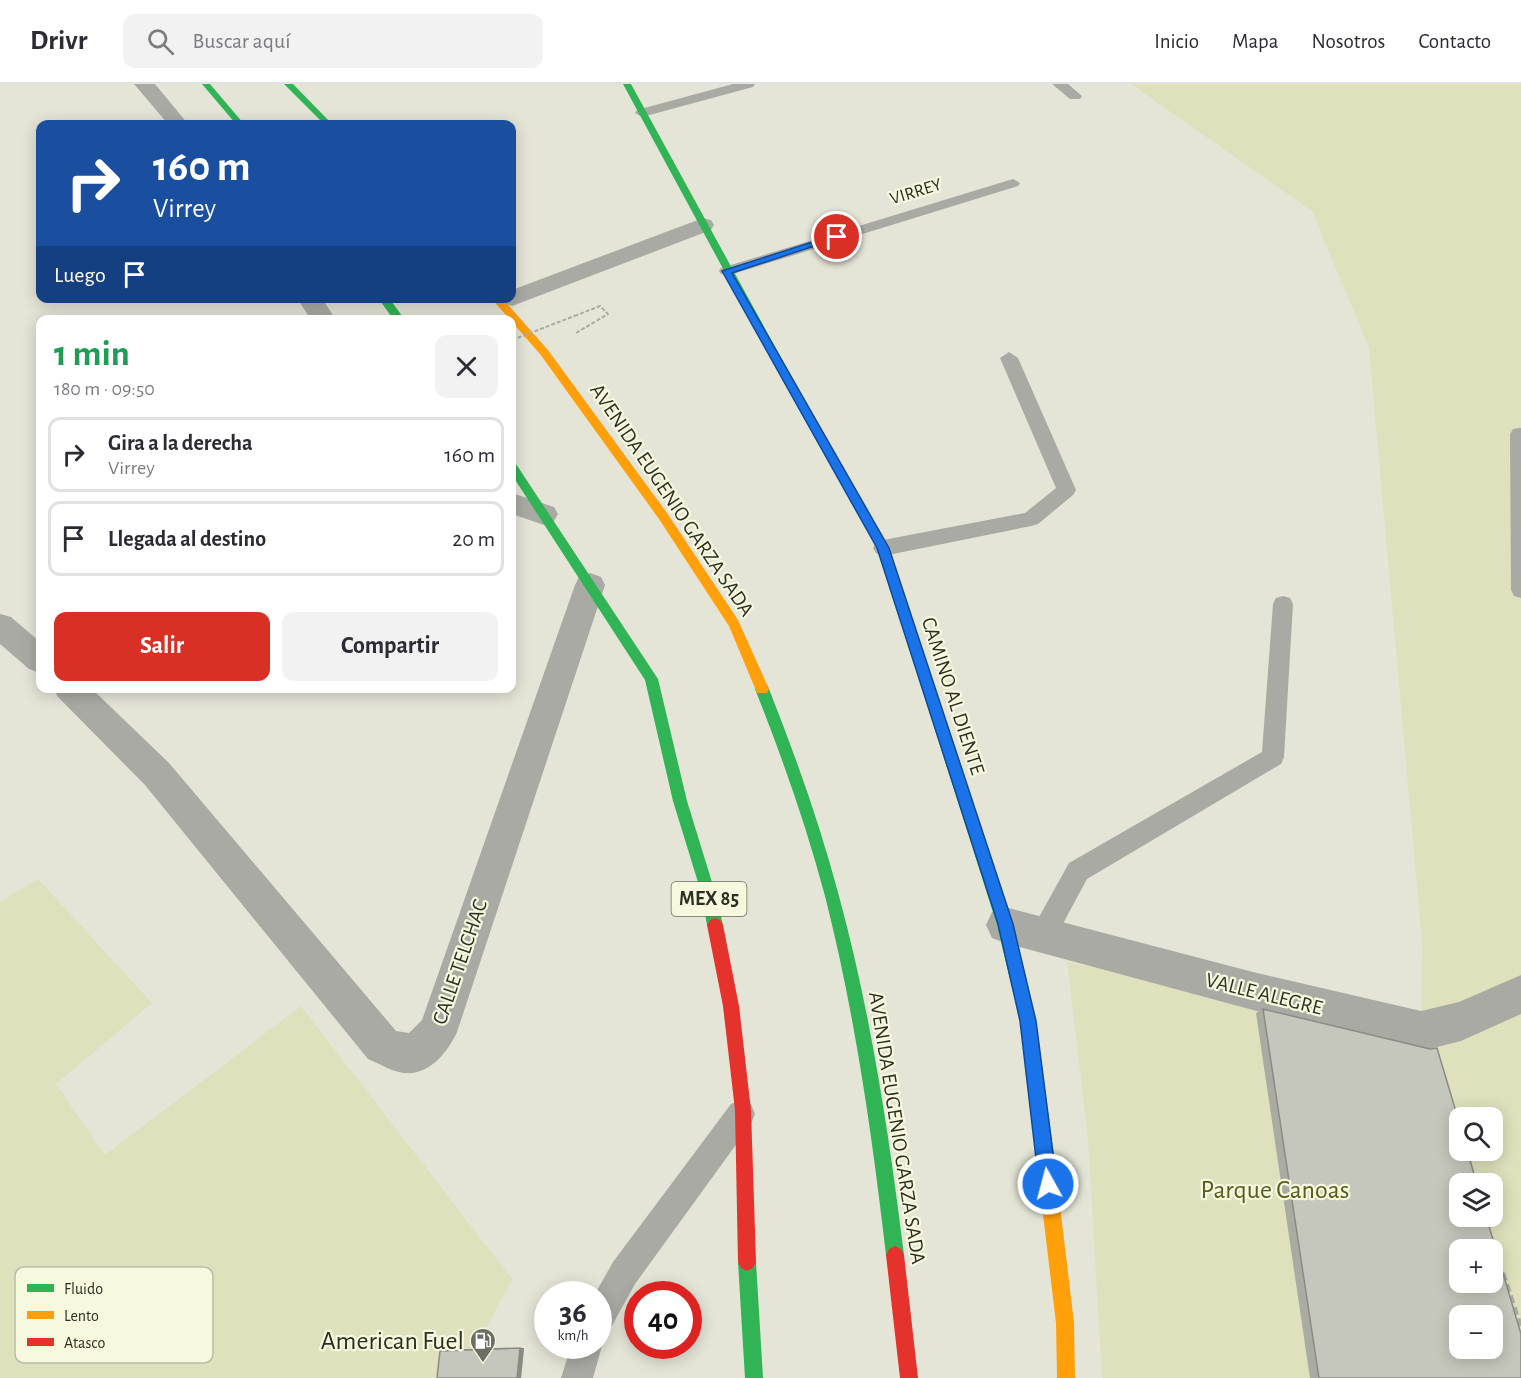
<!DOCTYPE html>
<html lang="es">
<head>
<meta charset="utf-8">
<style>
	body { margin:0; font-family:"Alegreya Sans",sans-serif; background:#f2f2f3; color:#2b2b33; height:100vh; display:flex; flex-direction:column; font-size:22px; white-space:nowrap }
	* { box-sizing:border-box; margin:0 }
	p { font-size:20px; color:#7c7c81 }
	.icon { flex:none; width:33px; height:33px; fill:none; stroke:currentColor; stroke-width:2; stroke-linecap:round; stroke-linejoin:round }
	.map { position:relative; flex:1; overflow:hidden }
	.sheet { position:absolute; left:36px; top:231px; width:480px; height:378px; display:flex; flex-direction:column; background:#fff; border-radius:12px; box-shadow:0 3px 15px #0003 }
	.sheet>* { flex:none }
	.top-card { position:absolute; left:36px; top:36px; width:480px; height:183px; border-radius:12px; box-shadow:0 3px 15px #0003; background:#1a4fa0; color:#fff; overflow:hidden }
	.controls { position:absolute; left:1449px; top:1023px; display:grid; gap:12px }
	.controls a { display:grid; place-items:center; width:54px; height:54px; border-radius:12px; background:#fff; box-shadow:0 3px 15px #0003; font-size:30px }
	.speed { position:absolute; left:534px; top:1197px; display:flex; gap:12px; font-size:30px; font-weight:700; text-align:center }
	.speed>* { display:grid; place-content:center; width:78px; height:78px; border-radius:50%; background:#fff; box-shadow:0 3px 15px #0003; line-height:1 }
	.speed small { font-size:15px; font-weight:400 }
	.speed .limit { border:9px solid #d22; background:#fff; color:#111 }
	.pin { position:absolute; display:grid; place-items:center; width:51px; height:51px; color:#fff; margin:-26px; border:3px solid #fff; border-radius:50%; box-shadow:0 2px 6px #0007 }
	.me { position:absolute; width:66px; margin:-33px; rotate:353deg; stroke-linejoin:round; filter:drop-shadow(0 0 4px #0008) }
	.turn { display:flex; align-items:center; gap:21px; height:126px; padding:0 18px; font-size:27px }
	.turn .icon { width:78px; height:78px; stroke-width:2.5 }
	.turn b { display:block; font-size:42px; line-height:51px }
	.then { display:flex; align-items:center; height:57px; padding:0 18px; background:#0003; gap:12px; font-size:22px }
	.round { display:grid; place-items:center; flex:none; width:63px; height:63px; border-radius:12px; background:#f2f2f3 }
	.summary { display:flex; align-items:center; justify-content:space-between; height:102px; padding:0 18px }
	h1 { font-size:36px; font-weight:700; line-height:45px; color:#1e9e55 }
	.button { display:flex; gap:12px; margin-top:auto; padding:12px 18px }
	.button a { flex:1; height:69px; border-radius:12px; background:#d93025; color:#fff; font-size:24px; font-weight:700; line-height:69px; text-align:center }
	.button a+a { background:#f2f2f3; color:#2b2b33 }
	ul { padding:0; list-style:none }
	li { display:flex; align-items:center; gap:18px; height:75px; margin:0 12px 9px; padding:0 6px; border:3px solid #e1e1e2; border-radius:12px }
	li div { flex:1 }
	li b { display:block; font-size:22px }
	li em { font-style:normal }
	header { display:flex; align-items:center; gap:36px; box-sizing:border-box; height:84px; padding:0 30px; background:#fff; border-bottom:2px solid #e1e1e2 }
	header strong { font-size:28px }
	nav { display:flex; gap:33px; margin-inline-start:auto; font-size:21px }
	.search { width:420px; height:54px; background:#f2f2f3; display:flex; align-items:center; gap:15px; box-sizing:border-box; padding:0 21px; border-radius:12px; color:#7c7c81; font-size:22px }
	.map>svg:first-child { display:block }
	.green { fill:#dee1bc; fill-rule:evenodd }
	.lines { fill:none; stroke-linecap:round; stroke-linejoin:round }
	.path-far1 { stroke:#ababa5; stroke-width:2; stroke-dasharray:4 2; stroke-linecap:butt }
	.path { stroke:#ababa5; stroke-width:4.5; stroke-dasharray:8 4; stroke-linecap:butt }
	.lane { fill:#a9aaa4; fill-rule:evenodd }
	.street { fill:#a9aaa4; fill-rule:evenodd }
	.fast { fill:#30b455; fill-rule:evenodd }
	.slow { fill:#ff9f0a; fill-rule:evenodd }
	.jam { fill:#e5322d; fill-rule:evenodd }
	.path-bridge { stroke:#ababa5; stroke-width:2; stroke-dasharray:4 2; stroke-linecap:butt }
	.wall { fill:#aaaba2 }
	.shaded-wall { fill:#8b8b84 }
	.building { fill:#c6c7bc; stroke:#8b8b84; stroke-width:1.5; fill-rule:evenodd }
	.route { fill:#1a73e8; stroke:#114b97; stroke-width:1.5 }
	.labels { text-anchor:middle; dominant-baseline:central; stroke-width:4.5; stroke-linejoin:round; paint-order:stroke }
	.far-street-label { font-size:18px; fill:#2d2e24; stroke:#f6f9de }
	.shield { fill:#f6f9de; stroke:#696b5c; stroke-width:1.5 }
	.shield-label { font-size:20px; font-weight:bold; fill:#2d2e24 }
	.street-label { font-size:21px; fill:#2d2e24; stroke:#f6f9de }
	.near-park-label { font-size:26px; fill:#575b1c; stroke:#f6f9de }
	.near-poi-label { font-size:26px; fill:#2d2e24; stroke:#f6f9de; text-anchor:end }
	.key { fill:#f6f9de; stroke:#babca6; stroke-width:1.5 }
	.key-label { font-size:16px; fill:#2d2e24 }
</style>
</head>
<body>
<header>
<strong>Drivr</strong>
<div class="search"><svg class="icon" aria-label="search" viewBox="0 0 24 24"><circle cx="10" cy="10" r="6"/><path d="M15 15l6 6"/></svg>Buscar aquí</div>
<nav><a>Inicio</a><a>Mapa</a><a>Nosotros</a><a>Contacto</a></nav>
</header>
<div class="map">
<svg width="1521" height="1294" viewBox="0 0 1521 1294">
	<rect width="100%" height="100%" fill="#e4e5d7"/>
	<path class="green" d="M1131,0H1521V1294H1102L1088,1054L1067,878L1421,947L1422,858L1369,264L1312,127ZM1460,1034H1492V1066H1460ZM1460,1100H1492V1132H1460ZM1460,1166H1492V1198H1460ZM1460,1232H1492V1264H1460Z
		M38,795L152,919L56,1000L105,1071L301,922L512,1195L460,1294H0V818Z"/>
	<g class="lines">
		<path class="path-far1" d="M576,249L608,230L600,222L577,231"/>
		<path class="path" d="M1503,1189L1521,1243"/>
		<path class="lane" d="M733,0H755L753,3L642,33L635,29L637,26Z
			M1052,0H1068L1082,12L1080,15H1070Z
			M1013,95L1020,99L1018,102L733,190H721L719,187L721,184Z
			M1009,268L1018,274L1076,406L1073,411L1038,440L1031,442L883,472L876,469L873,464L876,459L883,456L1025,429L1056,404L1000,274Z
			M1519,344H1521V514L1514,512L1511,506L1510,350L1513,345Z
			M1283,512L1290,514L1293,520L1284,673L1281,680L1087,795L1052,860L1043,863L1034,860L1030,851L1034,842L1069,779L1262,668L1273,520L1276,514Z
			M741,1016L751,1020L755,1030L751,1040L635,1200L609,1247L598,1251V1210H595L613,1178L731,1020Z
			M598,1255L602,1262L593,1294H561L571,1262H598Z"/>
		<path class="street" d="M134,0H155L188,40H168Z
			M703,134L711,136L714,141L711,146L520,219L512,222L504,219L500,214H512V206Z
			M297,214H322L336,236H311Z
			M512,409L554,423L558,430L554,437L544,441L512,430Z
			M590,489L601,493L605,501L457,948C447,970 426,995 399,988C389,986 378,979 368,975L145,701L58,613L53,604H91L169,679L396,947L409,949L422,936L575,501L579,493Z
			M0,530L11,533L40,558V589L29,585L0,560Z
			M1005,823L1253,888L1421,927L1459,918L1521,891V930L1461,957L1421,967L1253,926L1005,859L992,854L986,841L992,828Z"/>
		<path class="fast" d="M202,0H210L244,40H236Z
			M284,0H293L332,40H324Z
			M623,0H631L796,301L795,304L791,305L786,301Z
			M378,214H389L405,236H394Z
			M512,379L516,380L658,595L687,717L715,808L723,841L720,846L715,848L710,846L707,841L701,808L673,717L645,596L512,391Z
			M891,483L897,488L1013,841L1036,937L1056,1088L1053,1094L1047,1097L1041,1094L1038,1088L1020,937L997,841L885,488Z
			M762,600L767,601L769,605C796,673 820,741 839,812C871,930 889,1050 904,1171L901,1177L895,1180L889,1177L886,1171C872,1050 855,930 825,812C806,741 782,673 755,605L757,601Z
			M747,1169L753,1172L756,1178L763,1294H745L738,1178L741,1172Z"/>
		<path class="slow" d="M491,214H502L548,266L667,429L738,536L769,605L767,609H757L729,542L659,435L540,270Z
			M1047,1079L1053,1082L1056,1088L1074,1239L1075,1294H1057L1056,1239L1038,1088L1041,1082Z"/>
		<path class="jam" d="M791,297L796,301L889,464L897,488L895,491H887L877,464L786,301Z
			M715,834L720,836L723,841L739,922L751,1026L756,1178L753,1184L747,1187L741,1184L738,1178L735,1026L723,922L707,841L710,836Z
			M895,1162L901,1165L904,1171L918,1294H900L886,1171L889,1165Z"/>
		<path class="path-bridge" d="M512,256L577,231"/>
	</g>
	<path class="wall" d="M1263,925L1430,965L1521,1294H1310L1256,929Z
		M524,1264L521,1294L440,1267L446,1266Z"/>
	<path class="shaded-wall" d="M520,1264H524L521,1294H517Z"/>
	<path class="building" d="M1263,925L1430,965L1437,964L1460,1041V1066H1467L1477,1100H1460V1132H1486L1521,1250V1294H1319ZM1460,1166H1492V1198H1460ZM1460,1232H1492V1264H1460Z
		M520,1264L517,1294H437L440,1267Z"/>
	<path class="route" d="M834,151L842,153L732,189L889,464L1013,840L1036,937L1057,1100L1054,1106L1048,1109L1042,1106L1039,1100L1020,937L998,840L877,464L722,187Z"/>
	<defs>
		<symbol id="fuel-pin" viewBox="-11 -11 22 30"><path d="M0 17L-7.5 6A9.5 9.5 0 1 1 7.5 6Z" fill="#6d6e63" stroke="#f6f9de"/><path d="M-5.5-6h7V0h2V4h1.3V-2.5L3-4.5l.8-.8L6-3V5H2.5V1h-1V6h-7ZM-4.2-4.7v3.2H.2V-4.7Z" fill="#fff"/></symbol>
	</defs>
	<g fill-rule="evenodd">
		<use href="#fuel-pin" x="468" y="1242" width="30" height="40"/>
	</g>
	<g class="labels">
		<g class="far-street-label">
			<text transform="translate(916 108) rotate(-17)">VIRREY</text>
		</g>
		<rect class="shield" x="671.5" y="798" width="75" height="34" rx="4.5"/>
		<g class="shield-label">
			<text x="709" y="815">MEX 85</text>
		</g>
		<g class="street-label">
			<text transform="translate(672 416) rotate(56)">AVENIDA EUGENIO GARZA SADA</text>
			<text transform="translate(953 612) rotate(72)">CAMINO AL DIENTE</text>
			<text transform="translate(460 878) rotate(-71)">CALLE TELCHAC</text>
			<text transform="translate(1264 910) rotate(14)">VALLE ALEGRE</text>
			<text transform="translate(897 1044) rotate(81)">AVENIDA EUGENIO GARZA SADA</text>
		</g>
		<g class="near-park-label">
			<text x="1275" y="1106">Parque Canoas</text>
		</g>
		<g class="near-poi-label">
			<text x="464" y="1257">American Fuel</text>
		</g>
	</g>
	<rect x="15" y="1183" width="198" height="96" rx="9" class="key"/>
	<rect x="27" y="1200" width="27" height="8" fill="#30b455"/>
	<rect x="27" y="1227" width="27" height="8" fill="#ff9f0a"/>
	<rect x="27" y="1254" width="27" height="8" fill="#e5322d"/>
	<g class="key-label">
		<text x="64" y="1210">Fluido</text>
		<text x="64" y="1237">Lento</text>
		<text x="64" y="1264">Atasco</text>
	</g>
</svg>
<div class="controls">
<a><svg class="icon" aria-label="search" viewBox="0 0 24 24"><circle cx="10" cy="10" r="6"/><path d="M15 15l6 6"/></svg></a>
<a><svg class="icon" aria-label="layers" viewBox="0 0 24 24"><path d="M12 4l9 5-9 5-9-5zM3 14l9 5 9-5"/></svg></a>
<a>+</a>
<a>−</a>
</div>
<div class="speed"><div>36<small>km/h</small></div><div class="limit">40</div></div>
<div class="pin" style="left:837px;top:153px;background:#d93025"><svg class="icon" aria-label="arrive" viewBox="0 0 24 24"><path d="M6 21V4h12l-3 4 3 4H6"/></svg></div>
<svg class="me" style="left:1048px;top:1100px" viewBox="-20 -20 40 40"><circle r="17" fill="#1a73e8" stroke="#fff" stroke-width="3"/><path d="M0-11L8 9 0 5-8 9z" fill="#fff"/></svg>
<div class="top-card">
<div class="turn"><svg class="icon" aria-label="right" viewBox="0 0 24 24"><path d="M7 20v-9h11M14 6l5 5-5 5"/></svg><div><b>160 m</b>Virrey</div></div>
<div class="then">Luego<svg class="icon" aria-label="arrive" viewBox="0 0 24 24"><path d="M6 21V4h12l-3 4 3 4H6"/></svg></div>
</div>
<section class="sheet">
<div class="summary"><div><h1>1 min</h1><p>180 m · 09:50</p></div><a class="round"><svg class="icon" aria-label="close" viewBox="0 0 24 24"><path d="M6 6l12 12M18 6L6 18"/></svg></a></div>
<ul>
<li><svg class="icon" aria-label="right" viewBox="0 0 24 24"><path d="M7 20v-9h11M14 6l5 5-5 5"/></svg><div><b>Gira a la derecha</b><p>Virrey</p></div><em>160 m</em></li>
<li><svg class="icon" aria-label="arrive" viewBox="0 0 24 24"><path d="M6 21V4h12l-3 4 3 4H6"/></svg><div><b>Llegada al destino</b></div><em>20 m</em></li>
</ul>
<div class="button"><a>Salir</a><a>Compartir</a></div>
</section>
</div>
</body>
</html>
